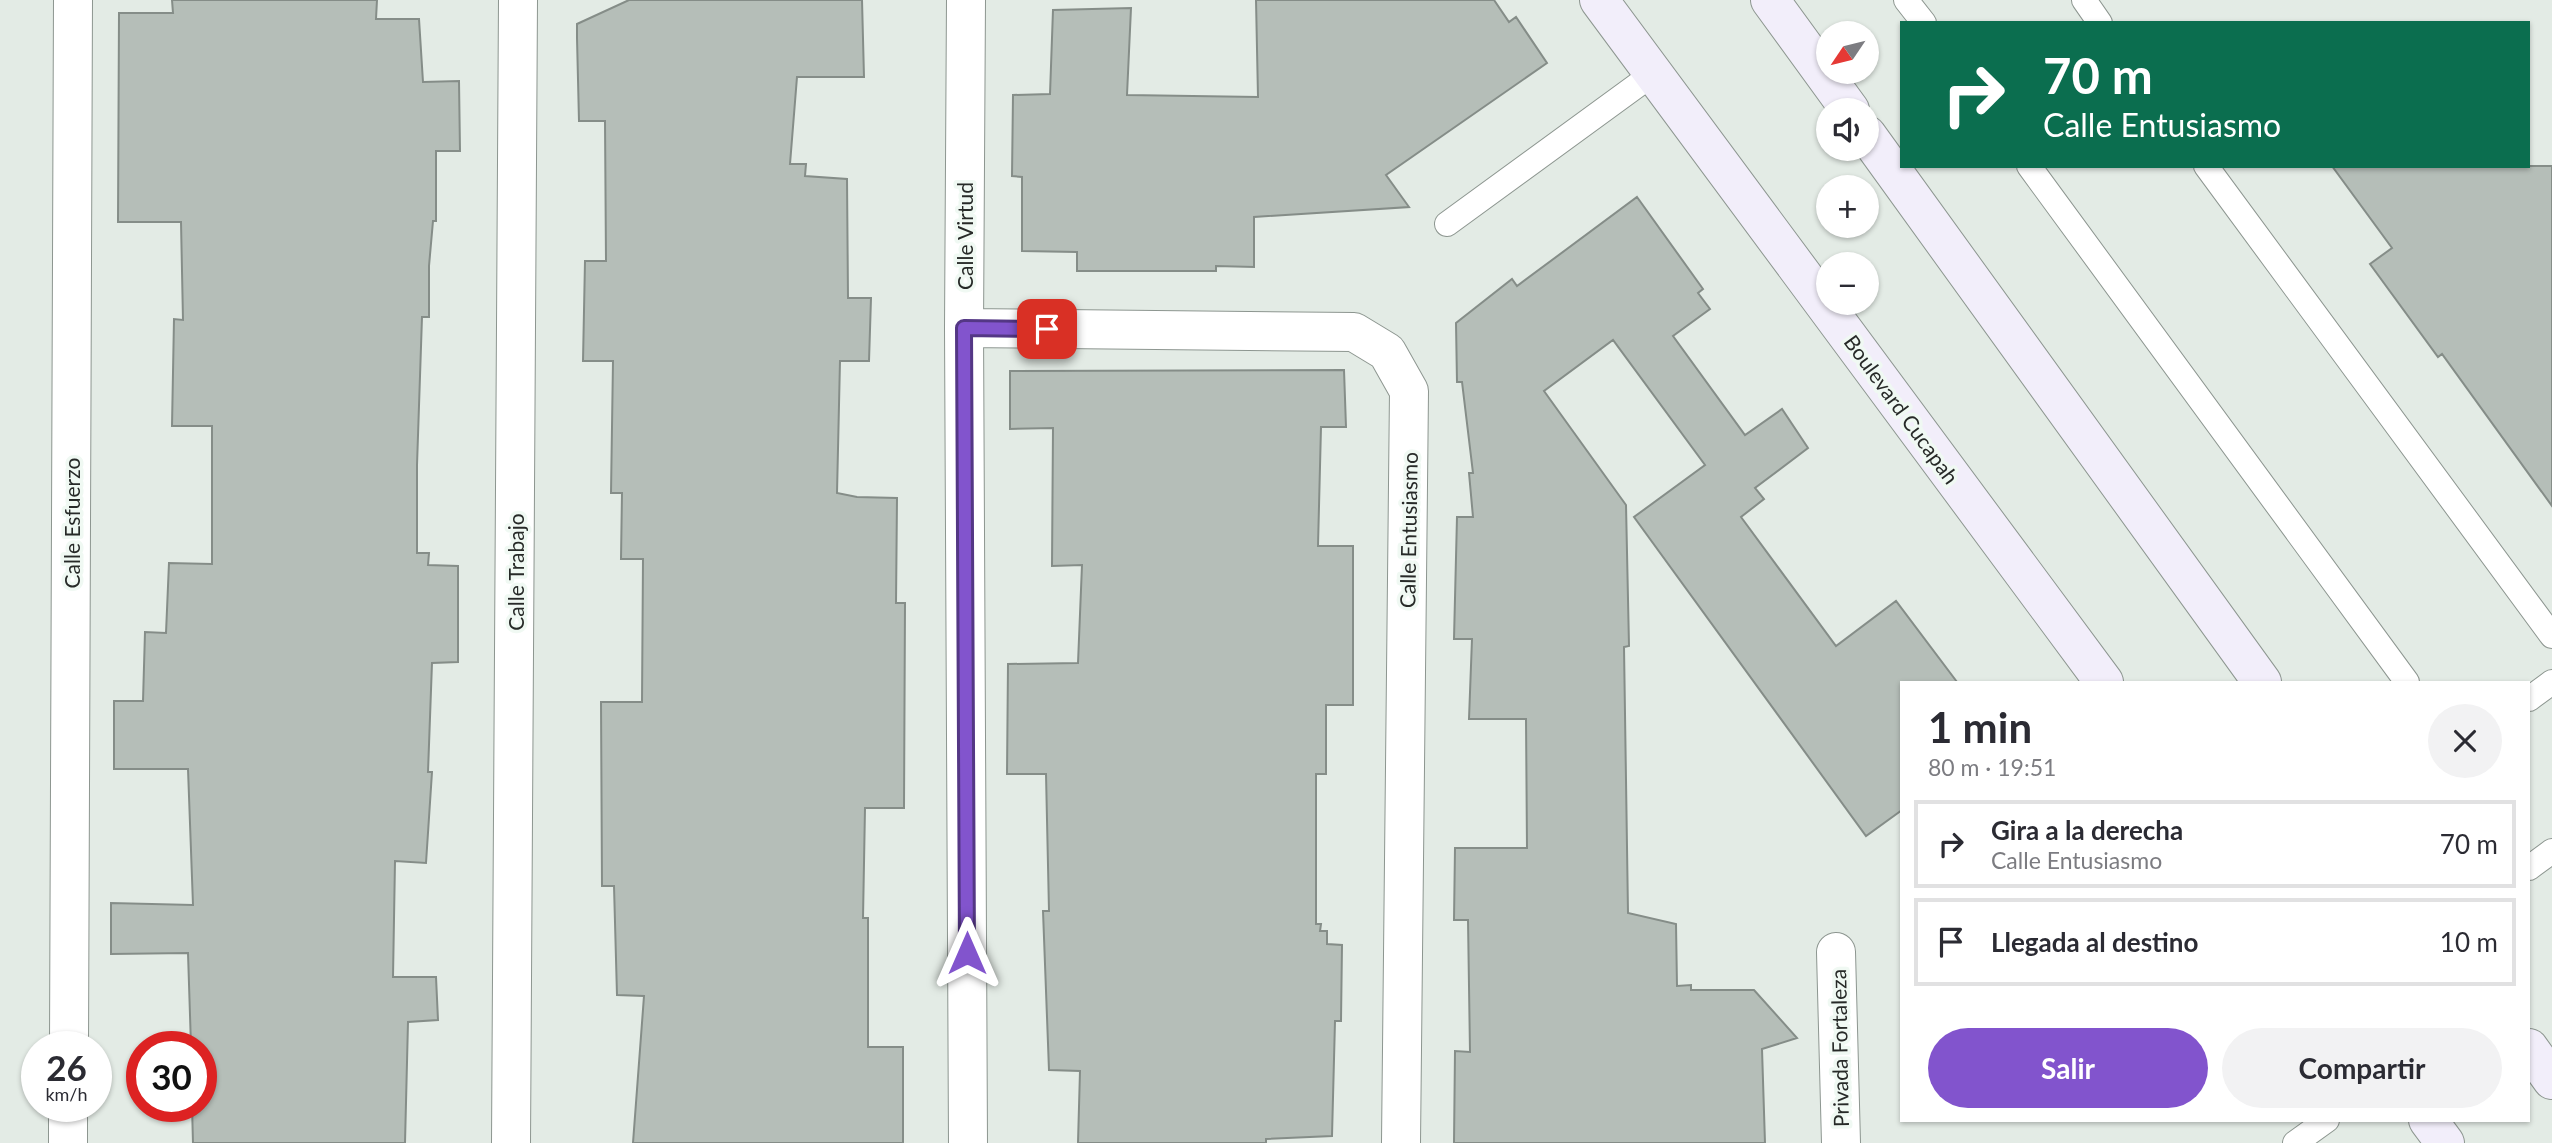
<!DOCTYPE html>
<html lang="es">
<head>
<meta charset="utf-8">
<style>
	body { margin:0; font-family:Lato,sans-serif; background:#f2f2f3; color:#2b2b33; height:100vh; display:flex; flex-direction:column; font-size:26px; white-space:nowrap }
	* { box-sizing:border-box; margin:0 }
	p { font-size:23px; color:#7c7c81 }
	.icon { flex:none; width:38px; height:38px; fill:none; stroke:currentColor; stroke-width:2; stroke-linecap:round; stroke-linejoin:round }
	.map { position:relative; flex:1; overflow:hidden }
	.side { position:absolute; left:1900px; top:681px; width:630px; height:441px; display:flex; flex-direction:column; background:#fff; border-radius:0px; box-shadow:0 2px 5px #0004 }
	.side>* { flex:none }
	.top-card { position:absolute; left:1900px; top:21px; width:630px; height:147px; border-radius:0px; box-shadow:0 2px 5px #0004; background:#0b6e4f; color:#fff; overflow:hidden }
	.needle { width:46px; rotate:235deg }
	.controls { position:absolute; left:1816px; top:21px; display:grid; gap:14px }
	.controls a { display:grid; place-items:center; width:63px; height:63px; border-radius:50%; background:#fff; box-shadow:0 2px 5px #0004; font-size:35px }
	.speed { position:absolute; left:21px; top:1031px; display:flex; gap:14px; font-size:35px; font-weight:700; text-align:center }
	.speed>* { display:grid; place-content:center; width:91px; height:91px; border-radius:50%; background:#fff; box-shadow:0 2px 5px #0004; line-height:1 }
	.speed small { font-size:18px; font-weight:400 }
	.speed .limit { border:10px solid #d22; background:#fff; color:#111 }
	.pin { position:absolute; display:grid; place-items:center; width:60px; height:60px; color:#fff; margin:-30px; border-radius:14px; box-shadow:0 4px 10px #0006 }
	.me { position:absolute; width:77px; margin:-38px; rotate:0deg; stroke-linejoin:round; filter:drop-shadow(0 0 5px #0008) }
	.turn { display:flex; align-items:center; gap:24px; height:147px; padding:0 28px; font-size:32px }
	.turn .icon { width:91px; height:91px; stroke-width:2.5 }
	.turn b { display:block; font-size:49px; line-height:60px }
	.round { display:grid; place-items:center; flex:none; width:74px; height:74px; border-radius:37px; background:#f2f2f3 }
	.headline { display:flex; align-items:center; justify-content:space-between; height:119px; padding:0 28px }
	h1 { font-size:42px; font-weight:700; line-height:52px }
	.button { display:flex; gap:14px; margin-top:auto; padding:14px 28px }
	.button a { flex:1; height:80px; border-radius:42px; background:#8254cd; color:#fff; font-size:28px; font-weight:700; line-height:80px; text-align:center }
	.button a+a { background:#f2f2f3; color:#2b2b33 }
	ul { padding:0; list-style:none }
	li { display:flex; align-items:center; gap:21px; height:88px; margin:0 14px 10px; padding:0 14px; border:4px solid #e1e1e2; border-radius:0px }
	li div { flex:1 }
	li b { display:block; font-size:26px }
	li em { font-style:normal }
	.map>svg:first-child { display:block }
	.building { fill:#b5beb8; stroke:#858d88; stroke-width:2 }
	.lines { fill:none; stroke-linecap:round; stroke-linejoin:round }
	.lane-casing { stroke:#8d9690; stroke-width:26 }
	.street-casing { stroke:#8d9690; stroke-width:40 }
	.secondary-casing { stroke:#8d9690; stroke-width:40 }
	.lane { stroke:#fff; stroke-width:24 }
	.street { stroke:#fff; stroke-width:38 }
	.secondary { stroke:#f2eefa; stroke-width:38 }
	.route-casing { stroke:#543785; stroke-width:18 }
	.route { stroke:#8254cd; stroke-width:12 }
	.labels { text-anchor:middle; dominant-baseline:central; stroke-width:7; stroke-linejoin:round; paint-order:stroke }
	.street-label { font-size:21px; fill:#272a28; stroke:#f0f9f3 }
</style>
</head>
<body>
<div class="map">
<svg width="2552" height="1143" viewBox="0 0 2552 1143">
	<rect width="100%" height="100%" fill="#e3ebe5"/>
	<path class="building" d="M172,0H377L376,19H419L423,82L459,81L460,151H436V221H433L429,266V317H422L417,465V553H429L428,565L458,566V662L432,663L428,772H432L426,863L395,861L393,977H436L438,1020L408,1022L405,1143H193L192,1106H201V1046H191L188,953L111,954V903L193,905L188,769H114V701H143L145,632L166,633L169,563L212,564V426H172L174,319L183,320L181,222H118L119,13H173Z
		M629,0H862L864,77H797L790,164H806L805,176L847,179L848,298H871L869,361H840L837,493L857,497L897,498L896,603H905L904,808H865L863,918H868V1047H903V1143H633L644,996L617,995L614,886H602L601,702H642L643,559H621L622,493H611L613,361H583L585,261H606L605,121H579L577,38V24Z
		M1256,0H1494L1509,22L1516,17L1547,63L1386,175L1409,207L1254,217V267L1216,266V271H1077V252L1022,251V177L1012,176L1013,95L1050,94L1053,10L1131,8L1127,95L1258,97Z
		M2332,166H2552V506L2442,354L2438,357L2370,264L2392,248Z
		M1637,197L1703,289L1698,293L1710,309L1673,336L1745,435L1782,409L1808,448L1755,488L1764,499L1741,517L1836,646L1896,601L1957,682H1902V810L1866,836L1634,517L1705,465L1613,340L1544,391L1626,505L1629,646L1624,647L1628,913L1676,924L1677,986L1691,985V990H1754L1797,1038L1762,1049L1765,1143H1454L1455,1051L1470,1052L1468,920H1454L1455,848H1527L1526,719H1469L1472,639H1454L1457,517H1473L1469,473H1473L1462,382H1457L1456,323L1512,279L1517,286Z
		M1344,370L1346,427H1321L1318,546H1353V705H1326V774H1316V924H1321L1320,931H1327V944L1342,945L1341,1021H1335L1332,1136L1266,1139V1143H1078L1080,1071L1049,1070L1043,911H1049L1046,774H1007L1008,664L1078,663L1082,565L1052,566L1053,428L1010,429V371Z"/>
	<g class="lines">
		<defs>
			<path id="lane" d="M1906,0L1924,23
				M2084,0L2100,23
				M2029,166L2407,682
				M2206,166L2552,636
				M1447,224L1654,73
				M2529,699L2552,682
				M2529,868L2552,851
				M2295,1143L2327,1120"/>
			<path id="street" d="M966,0L964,328L968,1143
				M964,328L1354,332L1387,352L1409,391L1401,1143
				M1836,952L1841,1143
				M69,1046L73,0
				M68,1143V1106
				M511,1143L518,0"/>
			<path id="secondary" d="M1599,0L2104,682
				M1770,0L1850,110
				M1867,135L2262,682
				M2529,1048L2552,1080
				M2428,1120L2445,1143"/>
		</defs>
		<use href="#lane" class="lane-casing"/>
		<use href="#street" class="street-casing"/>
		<use href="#secondary" class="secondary-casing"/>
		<use href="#lane" class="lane"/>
		<use href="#street" class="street"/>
		<use href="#secondary" class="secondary"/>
	</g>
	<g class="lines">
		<defs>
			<path id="route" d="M967,953L964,328L1047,329"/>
		</defs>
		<use href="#route" class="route-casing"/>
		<use href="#route" class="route"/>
	</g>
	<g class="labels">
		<g class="street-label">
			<text transform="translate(964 236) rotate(-90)">Calle Virtud</text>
			<text transform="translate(1902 409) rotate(54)">Boulevard Cucapah</text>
			<text transform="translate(71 523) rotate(-90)">Calle Esfuerzo</text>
			<text transform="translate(1408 530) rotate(-89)">Calle Entusiasmo</text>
			<text transform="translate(515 572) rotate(-90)">Calle Trabajo</text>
			<text transform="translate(1839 1048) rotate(-91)">Privada Fortaleza</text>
		</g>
	</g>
</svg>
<div class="controls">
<a><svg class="needle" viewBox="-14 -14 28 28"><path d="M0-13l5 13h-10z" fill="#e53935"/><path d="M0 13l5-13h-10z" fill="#7c7c81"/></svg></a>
<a><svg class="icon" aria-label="sound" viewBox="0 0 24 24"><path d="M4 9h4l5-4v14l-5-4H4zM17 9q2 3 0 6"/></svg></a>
<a>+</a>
<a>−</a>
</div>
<div class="speed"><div>26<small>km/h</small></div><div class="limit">30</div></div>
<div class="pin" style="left:1047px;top:329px;background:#d93025"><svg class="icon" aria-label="arrive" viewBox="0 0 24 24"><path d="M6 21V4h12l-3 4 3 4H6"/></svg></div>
<svg class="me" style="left:967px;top:953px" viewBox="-20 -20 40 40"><path d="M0-17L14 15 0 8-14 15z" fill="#8254cd" stroke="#fff" stroke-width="4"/></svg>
<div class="top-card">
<div class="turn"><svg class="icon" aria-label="right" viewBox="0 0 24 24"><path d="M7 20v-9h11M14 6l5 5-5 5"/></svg><div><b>70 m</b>Calle Entusiasmo</div></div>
</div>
<section class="side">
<div class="headline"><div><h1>1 min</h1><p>80 m · 19:51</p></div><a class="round"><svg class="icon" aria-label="close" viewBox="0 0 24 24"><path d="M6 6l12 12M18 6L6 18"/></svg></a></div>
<ul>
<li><svg class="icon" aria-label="right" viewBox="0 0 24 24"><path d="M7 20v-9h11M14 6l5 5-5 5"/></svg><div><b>Gira a la derecha</b><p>Calle Entusiasmo</p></div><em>70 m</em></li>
<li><svg class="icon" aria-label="arrive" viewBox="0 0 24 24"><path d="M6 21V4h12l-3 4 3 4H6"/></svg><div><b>Llegada al destino</b></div><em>10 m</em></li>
</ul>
<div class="button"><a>Salir</a><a>Compartir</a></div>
</section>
</div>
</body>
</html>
